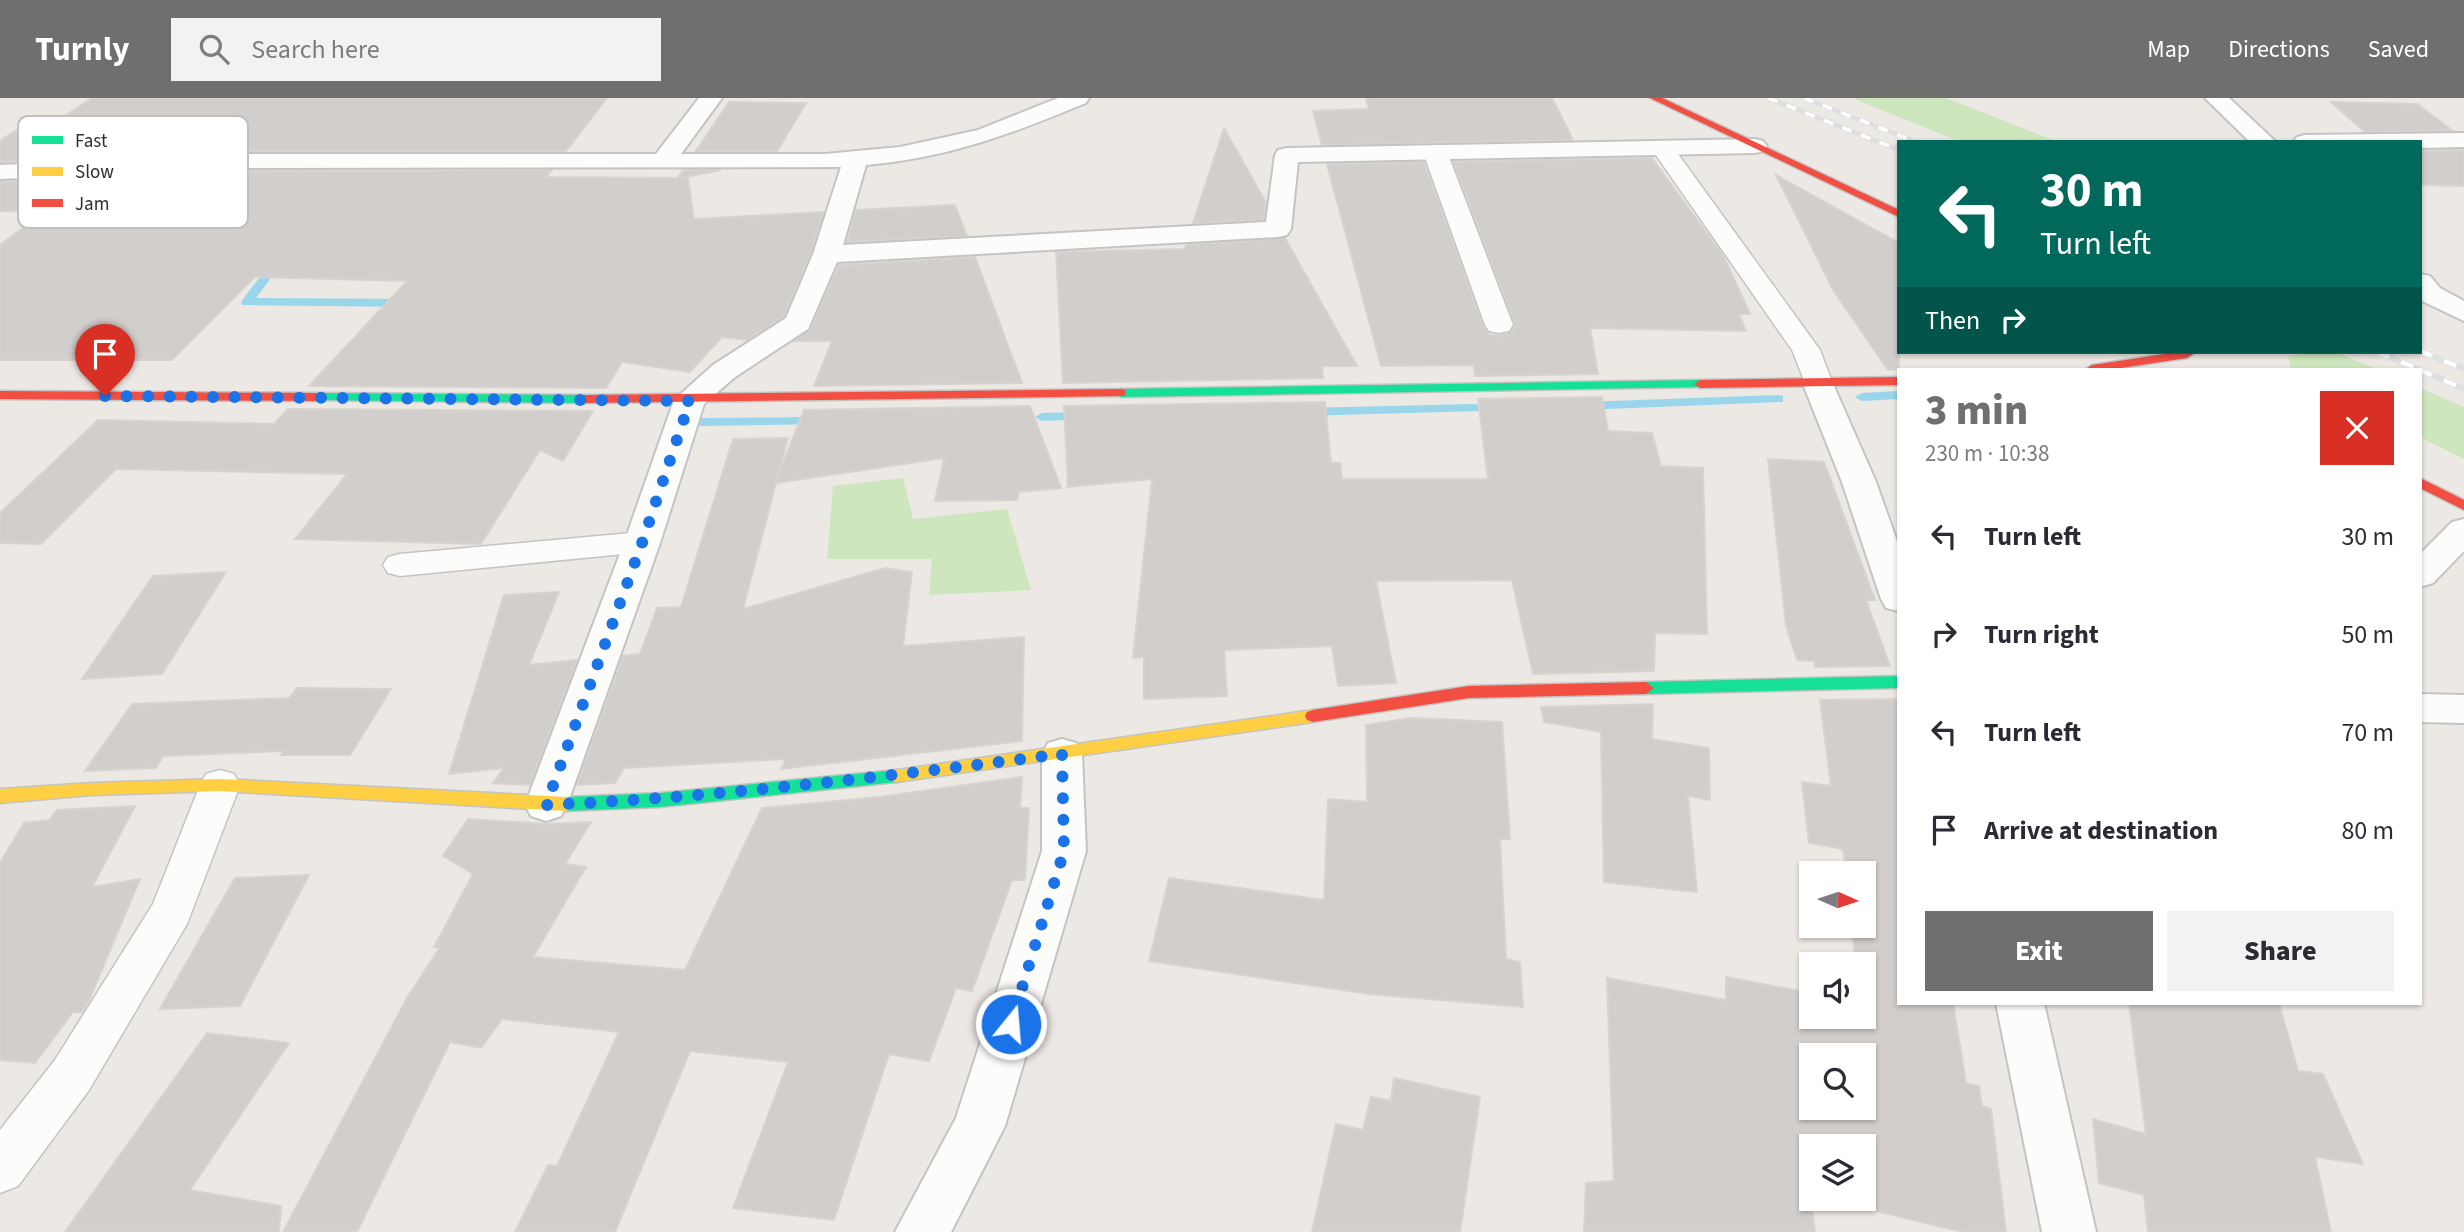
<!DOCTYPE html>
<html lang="en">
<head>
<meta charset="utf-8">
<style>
	body { margin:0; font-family:"Source Sans 3",sans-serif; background:#f2f2f3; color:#2b2b33; height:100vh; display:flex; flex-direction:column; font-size:26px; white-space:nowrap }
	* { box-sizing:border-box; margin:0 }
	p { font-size:23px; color:#7c7c81 }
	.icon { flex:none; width:38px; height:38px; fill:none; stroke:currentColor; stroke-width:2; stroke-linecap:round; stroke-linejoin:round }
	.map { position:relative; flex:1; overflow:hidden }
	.panel { position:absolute; left:1897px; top:270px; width:525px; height:637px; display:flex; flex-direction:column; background:#fff; border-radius:0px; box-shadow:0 2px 5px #0004 }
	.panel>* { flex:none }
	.banner { position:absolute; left:1897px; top:42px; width:525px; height:214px; border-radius:0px; box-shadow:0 2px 5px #0004; background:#00695c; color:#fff; overflow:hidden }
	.needle { width:46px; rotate:93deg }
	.tools { position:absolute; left:1799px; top:763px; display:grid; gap:14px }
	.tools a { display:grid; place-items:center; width:77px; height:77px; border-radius:0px; background:#fff; box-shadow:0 2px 5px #0004; font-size:35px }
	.pin { position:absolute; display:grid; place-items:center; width:60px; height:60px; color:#fff; margin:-72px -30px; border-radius:50% 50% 50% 0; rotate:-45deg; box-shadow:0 0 7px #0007 }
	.pin .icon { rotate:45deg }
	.me { position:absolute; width:77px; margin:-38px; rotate:17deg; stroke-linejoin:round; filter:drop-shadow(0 0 5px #0008) }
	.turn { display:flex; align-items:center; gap:24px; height:147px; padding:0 28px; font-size:32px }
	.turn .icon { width:91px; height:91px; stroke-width:2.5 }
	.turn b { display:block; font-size:49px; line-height:60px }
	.then { display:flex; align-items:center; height:66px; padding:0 28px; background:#0003; gap:14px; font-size:26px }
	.round { display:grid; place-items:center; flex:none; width:74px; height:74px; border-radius:0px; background:#f2f2f3 }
	.head { display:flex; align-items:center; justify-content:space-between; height:119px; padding:0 28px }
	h1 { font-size:42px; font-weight:800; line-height:52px; color:#706f6e }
	.primary-button { display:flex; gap:14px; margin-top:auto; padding:14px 28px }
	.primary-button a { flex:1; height:80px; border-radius:0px; background:#706f6e; color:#fff; font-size:28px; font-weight:800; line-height:80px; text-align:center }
	.primary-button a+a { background:#f2f2f3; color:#2b2b33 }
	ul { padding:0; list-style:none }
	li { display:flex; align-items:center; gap:21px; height:98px; padding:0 28px }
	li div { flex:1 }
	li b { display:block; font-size:26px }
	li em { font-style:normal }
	header { display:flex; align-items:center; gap:42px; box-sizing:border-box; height:98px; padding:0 35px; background:#706f6e; color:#fff }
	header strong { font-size:33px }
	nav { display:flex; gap:38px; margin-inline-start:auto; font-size:24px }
	.search { width:490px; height:63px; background:#f2f2f3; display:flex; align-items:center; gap:18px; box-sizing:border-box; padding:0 24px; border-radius:0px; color:#7c7c81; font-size:26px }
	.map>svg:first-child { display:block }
	.green { fill:#cee6be }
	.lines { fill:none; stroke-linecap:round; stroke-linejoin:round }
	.stream { fill:#99d6ec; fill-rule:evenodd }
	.building { fill:#d1cecb; stroke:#d7d4d0; stroke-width:2; fill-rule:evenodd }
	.lane-casing { stroke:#c5c4c5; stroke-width:3 }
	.street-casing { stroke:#c5c4c5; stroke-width:4 }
	.fast-casing { stroke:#c5c4c5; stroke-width:3 }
	.slow-casing { stroke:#c5c4c5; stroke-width:3 }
	.jam-casing { stroke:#c5c4c5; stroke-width:3 }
	.lane { fill:#fcfcfb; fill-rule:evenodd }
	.street { fill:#fcfcfb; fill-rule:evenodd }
	.fast { fill:#16e098; fill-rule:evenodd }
	.slow { fill:#ffcf43; fill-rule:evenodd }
	.jam { fill:#f24e42; fill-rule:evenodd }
	.rail-far1-casing { stroke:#dfdfe1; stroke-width:5 }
	.rail-casing { stroke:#dfdfe1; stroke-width:6 }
	.rail-far1 { stroke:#fff; stroke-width:3.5; stroke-dasharray:10; stroke-linecap:butt }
	.rail { stroke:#fff; stroke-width:4.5; stroke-dasharray:13; stroke-linecap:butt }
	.route { stroke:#1a73e8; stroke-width:12; stroke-dasharray:0 21.6 }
	.key { fill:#fff; stroke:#c0c0c0; stroke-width:2 }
	.key-label { font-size:19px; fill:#2e2e2e }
</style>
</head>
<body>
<header>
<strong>Turnly</strong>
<div class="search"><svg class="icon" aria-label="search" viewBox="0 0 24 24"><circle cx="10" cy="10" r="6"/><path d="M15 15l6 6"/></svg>Search here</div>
<nav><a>Map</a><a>Directions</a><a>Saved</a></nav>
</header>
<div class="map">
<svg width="2464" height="1134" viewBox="0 0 2464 1134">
	<rect width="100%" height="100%" fill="#ece8e4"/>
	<path class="green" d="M1852,0H1946L2058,44H1961Z
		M2312,254H2336L2376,271H2291L2288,258Z
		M2420,290L2464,309V361L2420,339Z
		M903,380L913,421L1007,411L1031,492L929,497L932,461H827L833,388Z"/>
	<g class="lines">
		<path class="stream" d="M272,161L282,165L256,200L411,201L417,205L411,209L242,207L241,204L268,168L266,165Z
			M1899,293V301L1862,303L1855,299L1862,295Z
			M1778,297L1783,298V304L1582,312L1575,308L1582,304Z
			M1474,306L1479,307V313L1303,318L1296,314L1303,310Z
			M1086,314L1093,318L1091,321L1042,323L1035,319L1042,315Z
			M821,319L828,323L826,326L701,328L694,324L701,320Z"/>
	</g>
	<path class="building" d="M92,0H607L566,53H241L0,64V43L20,30L45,31Z
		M1366,0H1552L1573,42L1322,47L1313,13L1369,11Z
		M729,4L806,5L777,53H696Z
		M2331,4L2417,6L2453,33L2365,34Z
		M1224,30L1266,105L1264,122L1193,125Z
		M2464,52V88L2423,87L2420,84V53Z
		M1652,60L1724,159L1750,216H1739L1746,233L1590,230L1598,276L1475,278L1474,267L1381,268L1327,66L1424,64L1483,228L1488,236L1500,238L1511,234L1515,226L1453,64Z
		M552,72L546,79L678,80L683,72H721L681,80H688L694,121L824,114L811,155L784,218L747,242L722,239L690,274L622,264L606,290L309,288L407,183L255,179L172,262H0V147L44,114L0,113V84L241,73Z
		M1776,77L1899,145V271L1888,272L1833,192Z
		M955,107L967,138L847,144L856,112Z
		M1285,140L1357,268H1322L1323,280L1063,285L1056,154L1185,151L1186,147Z
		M975,159L1022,285L814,288L832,243H794L810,232L839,167Z
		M1602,299L1608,333L1652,335L1661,368L1703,370L1707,536L1655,535L1654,573L1533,576L1512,482L1376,483L1396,585L1338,588L1332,548L1224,552L1227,598L1144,601V559L1133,560L1152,381L1068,389L1064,308L1325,304L1331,365H1340L1342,381H1488L1478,301Z
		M1030,308L1061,390L1019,394L1017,402L935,403L944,360L776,385L743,511L885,470L912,474L903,548L1024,539L1022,643L781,671L786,661L624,670L615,685L577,687L623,558L640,556L657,510L681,509L733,341L788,340L777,380L804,312Z
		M288,311L593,313L563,363L540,352L481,446L295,441L347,376L116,371L41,446L0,445V415L98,322L274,326Z
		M1768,361L1824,364L1875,502H1866L1890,568L1815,569V563L1797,562L1786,527Z
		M226,474L162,576L82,581L153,478Z
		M559,494L529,567L577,562L530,687L493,685L504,670L449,676L504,497Z
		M297,590L391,591L350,657H281L284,653L163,658L156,670L85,673L132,606L289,600Z
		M1899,601V905H1953L1966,985L1979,988L1982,1008L1991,1011L2006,1134H1963L1826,1101H1864V1048H1811V1101L1815,1134H1584L1586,1085L1614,1083L1607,880L1726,902V879L1811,895V919H1864V866H1856L1852,828H1864V775H1846L1843,751L1809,745L1802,684L1831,688L1820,602ZM1811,957H1864V1010H1811Z
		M1653,606L1652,641L1709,650L1710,702L1688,698L1697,794L1604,784L1601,634L1544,624L1541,609Z
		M1410,620L1502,624L1510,741H1500L1506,861L1520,864L1523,909L1369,896L1149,863L1169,780L1324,802L1328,701L1367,704L1366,627Z
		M1022,679L1020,710H1029L1025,782H1012L972,893L956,890L929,963L889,956L834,1122L733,1110L788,964L690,953L615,1134H515L548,1067L557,1068L619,934L502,921L481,950L450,944L357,1134H283L407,900L440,849H434L473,776L443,758L468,721L546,726L591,724L565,766L586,769L533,859L685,872L762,710L879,699Z
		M135,708L92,789L140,781L89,902L82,914H73L35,965L0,962V765L24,725L49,722L57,712Z
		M309,777L240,908L160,911L235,780Z
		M2129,905H2279L2298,973L2323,976L2363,1066L2315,1059L2331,1134H2148L2144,1097L2099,1085L2093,1021L2146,1036Z
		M207,935L289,945L190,1092L281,1108L279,1134H65Z
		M1394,980L1480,999L1460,1134H1312L1336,1026L1363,1032L1371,999L1391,1003Z"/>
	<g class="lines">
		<defs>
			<path id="lane" d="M1662,43L1670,45L1820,252L1833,286L1828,292L1818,295L1808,292L1792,252L1651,50L1654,45Z
				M1435,47L1443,49L1447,54L1513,227L1509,233L1499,235L1489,233L1485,227L1423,54L1427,49Z
				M642,434L654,437L659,445L654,453L400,478L388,475L383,467L388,459L400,456Z
				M220,672L234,676L240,687L187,826L89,992L18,1088L0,1095V1032L55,962L153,806L200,687L206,676Z"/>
			<path id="street" d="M699,0H722L681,56H825L900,49L978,32L1058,0H1089L1086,5C1011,36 948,60 866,67L843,147L1266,124L1275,57L1278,52L1287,50L1755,41L1763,43L1767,48L1763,53L1755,55L1298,64L1291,131L1287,137L1278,139L837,164L808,231L735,279L704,306L660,445L567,707L561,718L546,723L531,718L525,707L624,445L674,302L713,267L786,220L813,156L841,69L241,70L0,81V67L241,56H656Z
				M2205,0H2229L2276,44H2250Z
				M2464,35V49L2420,50V44H2293L2297,39L2305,37Z
				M2420,176L2430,178L2440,190L2464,203V223L2420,202Z
				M1818,277L1829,279L1833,286L1876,384L1899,449V513L1886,510L1881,501L1842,384L1803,286L1807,279Z
				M2464,421V453L2433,485L2420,489V456L2452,424Z
				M2420,596L2464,597V625L2420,624Z
				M1062,641L1076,645L1082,656L1086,753L1005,1028L951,1134H895L956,1020L1042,753V656L1048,645Z
				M1996,905H2044L2096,1134H2042Z"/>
			<path id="fast" d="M1700,282L1706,286L1704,289L1121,299L1115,295L1121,291Z
				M315,295L585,297L591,301L585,305L311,302L309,299Z
				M1899,578V590L1646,596L1638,590L1646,584Z
				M897,672L903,673L906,678L903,683L897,684L660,709L566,713L560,711L557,706L560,701L566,699L660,695Z"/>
			<path id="slow" d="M1313,612L1319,614L1321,618L1319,622L1313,624L897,684L891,683L888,678L891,673L897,672Z
				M220,681L566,699L572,701L575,706L572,711L566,713L220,693L92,697L0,705V691L92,685Z"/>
			<path id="jam" d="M1650,0H1662L1899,112V119Z
				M2178,254H2192L2193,256L2187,260L2114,271H2086L2092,267Z
				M1899,279V287L1700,290L1694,286L1700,282Z
				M1121,291L1125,292V298L585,305L579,301L585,297Z
				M0,293L315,295L321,299L315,303L0,301Z
				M2420,380L2464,402V412L2420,390Z
				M1646,584L1654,590L1646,596L1469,600L1313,624L1307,622L1305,618L1307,614L1313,612L1469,588Z"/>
		</defs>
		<use href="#lane" class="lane-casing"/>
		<use href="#street" class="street-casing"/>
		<use href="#fast" class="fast-casing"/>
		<use href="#slow" class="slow-casing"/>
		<use href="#jam" class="jam-casing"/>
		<use href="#lane" class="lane"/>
		<use href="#street" class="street"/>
		<use href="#fast" class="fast"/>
		<use href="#slow" class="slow"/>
		<use href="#jam" class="jam"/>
		<defs>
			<path id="rail-far1" d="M1768,0L1899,52
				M1804,0L1916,44"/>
			<path id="rail" d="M2420,253L2464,271
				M2377,254L2418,271
				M2420,272L2464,291"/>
		</defs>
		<use href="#rail-far1" class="rail-far1-casing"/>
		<use href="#rail" class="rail-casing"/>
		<use href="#rail-far1" class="rail-far1"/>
		<use href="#rail" class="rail"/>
	</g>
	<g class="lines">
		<path class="route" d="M105,298L690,303L642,445L546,707C719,699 890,678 1062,656L1064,753L1011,926"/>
	</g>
	<rect x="18" y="18" width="230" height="112" rx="10" class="key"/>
	<rect x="32" y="38" width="31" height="8" fill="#16e098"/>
	<rect x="32" y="69" width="31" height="9" fill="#ffcf43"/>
	<rect x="32" y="101" width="31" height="8" fill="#f24e42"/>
	<g class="key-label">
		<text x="75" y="49">Fast</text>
		<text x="75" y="80">Slow</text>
		<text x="75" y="112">Jam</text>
	</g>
</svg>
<div class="tools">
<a><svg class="needle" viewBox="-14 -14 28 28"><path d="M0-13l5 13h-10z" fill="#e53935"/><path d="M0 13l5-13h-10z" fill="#7c7c81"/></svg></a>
<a><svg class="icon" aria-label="sound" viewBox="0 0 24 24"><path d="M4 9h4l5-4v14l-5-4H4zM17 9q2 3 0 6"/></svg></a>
<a><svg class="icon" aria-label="search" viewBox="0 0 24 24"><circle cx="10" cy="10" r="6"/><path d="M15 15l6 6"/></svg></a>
<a><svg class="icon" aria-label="layers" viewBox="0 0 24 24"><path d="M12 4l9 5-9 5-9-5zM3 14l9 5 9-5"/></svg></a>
</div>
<div class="pin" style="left:105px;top:298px;background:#d93025"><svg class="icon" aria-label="arrive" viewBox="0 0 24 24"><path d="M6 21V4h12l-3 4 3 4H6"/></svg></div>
<svg class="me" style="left:1011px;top:926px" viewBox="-20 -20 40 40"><circle r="17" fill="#1a73e8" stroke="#fff" stroke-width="3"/><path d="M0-11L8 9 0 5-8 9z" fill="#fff"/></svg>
<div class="banner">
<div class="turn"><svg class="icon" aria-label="left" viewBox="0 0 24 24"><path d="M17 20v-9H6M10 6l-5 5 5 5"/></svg><div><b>30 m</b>Turn left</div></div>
<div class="then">Then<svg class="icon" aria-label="right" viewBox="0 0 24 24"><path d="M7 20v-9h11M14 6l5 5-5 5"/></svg></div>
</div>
<section class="panel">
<div class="head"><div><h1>3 min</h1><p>230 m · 10:38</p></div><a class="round" style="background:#d93025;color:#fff"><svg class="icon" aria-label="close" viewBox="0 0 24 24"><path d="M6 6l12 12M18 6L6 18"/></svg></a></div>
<ul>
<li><svg class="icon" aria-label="left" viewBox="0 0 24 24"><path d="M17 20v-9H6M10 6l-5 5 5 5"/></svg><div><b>Turn left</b></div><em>30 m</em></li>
<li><svg class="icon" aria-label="right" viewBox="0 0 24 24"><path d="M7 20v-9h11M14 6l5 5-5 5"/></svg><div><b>Turn right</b></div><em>50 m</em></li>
<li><svg class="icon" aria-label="left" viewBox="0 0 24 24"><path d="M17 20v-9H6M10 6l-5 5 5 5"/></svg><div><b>Turn left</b></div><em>70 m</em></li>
<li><svg class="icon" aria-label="arrive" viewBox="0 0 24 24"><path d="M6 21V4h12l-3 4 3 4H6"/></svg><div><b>Arrive at destination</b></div><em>80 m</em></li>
</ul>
<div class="primary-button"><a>Exit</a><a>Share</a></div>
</section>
</div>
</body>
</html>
